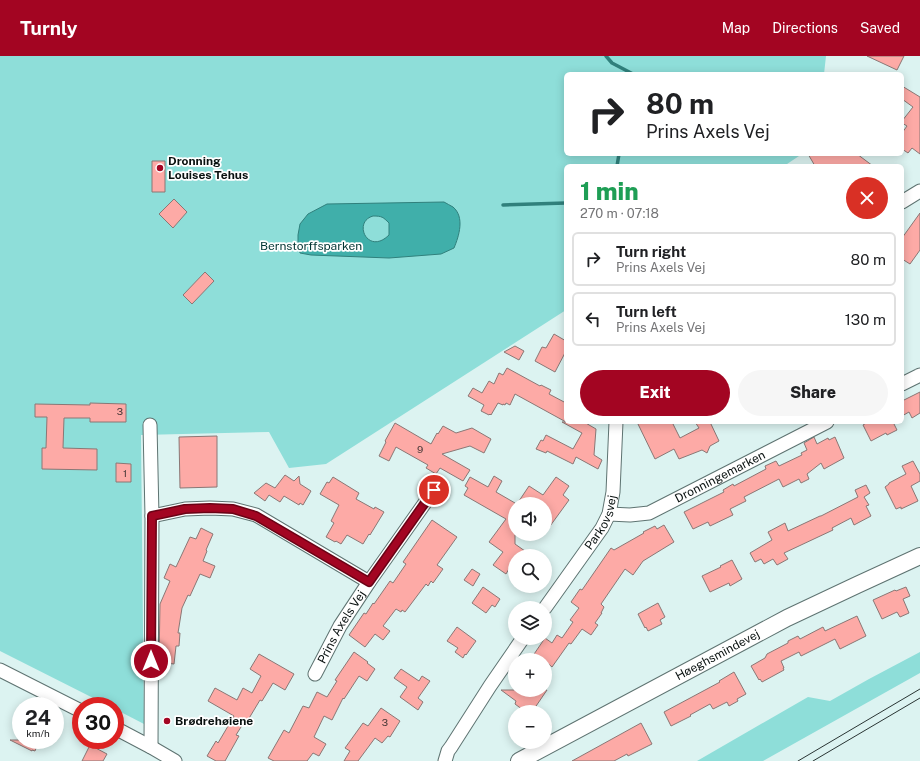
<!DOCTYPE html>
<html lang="en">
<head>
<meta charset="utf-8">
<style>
	body { margin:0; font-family:"Public Sans",sans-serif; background:#f6f6f6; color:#202124; height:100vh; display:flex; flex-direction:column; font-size:15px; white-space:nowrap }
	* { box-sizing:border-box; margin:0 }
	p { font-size:13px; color:#757577 }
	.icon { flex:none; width:22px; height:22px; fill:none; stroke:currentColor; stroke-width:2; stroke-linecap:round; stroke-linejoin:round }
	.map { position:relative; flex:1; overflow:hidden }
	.sheet { position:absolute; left:564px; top:108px; width:340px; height:260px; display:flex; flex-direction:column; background:#fff; border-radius:6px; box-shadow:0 2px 10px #0003 }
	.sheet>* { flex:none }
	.hud { position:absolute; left:564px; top:16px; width:340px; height:84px; border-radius:6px; box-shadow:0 2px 10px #0003; background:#fff; color:#202124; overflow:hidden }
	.buttons { position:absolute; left:508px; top:441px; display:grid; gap:8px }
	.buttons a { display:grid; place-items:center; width:44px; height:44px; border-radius:50%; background:#fff; box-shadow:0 2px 10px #0003; font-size:20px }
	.speed { position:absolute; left:12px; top:641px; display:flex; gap:8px; font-size:20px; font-weight:700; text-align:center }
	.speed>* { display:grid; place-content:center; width:52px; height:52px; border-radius:50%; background:#fff; box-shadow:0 2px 10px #0003; line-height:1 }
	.speed small { font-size:10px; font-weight:400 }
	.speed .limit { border:6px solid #d22; background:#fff; color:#111 }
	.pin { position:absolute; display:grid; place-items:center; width:34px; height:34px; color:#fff; margin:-17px; border:2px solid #fff; border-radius:50%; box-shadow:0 1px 4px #0007 }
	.me { position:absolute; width:44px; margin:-22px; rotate:0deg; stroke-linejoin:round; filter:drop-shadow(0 0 3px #0008) }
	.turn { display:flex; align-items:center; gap:14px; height:84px; padding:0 16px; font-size:18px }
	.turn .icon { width:52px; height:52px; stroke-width:2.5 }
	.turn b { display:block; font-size:28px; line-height:34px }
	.round { display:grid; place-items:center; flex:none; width:42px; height:42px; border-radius:21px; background:#f6f6f6 }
	.overview { display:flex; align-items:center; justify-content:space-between; height:68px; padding:0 16px }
	h1 { font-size:24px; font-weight:800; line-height:30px; color:#1e9e55 }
	.cta { display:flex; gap:8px; margin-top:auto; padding:8px 16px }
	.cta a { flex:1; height:46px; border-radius:24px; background:#a30522; color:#fff; font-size:16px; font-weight:800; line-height:46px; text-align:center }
	.cta a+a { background:#f6f6f6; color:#202124 }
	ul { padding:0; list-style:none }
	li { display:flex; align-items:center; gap:12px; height:54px; margin:0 8px 6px; padding:0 8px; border:2px solid #e0e0e0; border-radius:6px }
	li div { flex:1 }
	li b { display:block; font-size:15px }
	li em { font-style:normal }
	header { display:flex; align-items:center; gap:24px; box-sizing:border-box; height:56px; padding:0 20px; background:#a30522; color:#fff }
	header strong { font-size:19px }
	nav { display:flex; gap:22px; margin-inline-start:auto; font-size:14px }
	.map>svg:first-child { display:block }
	.green { fill:#8eded9 }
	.water { fill:#40afaa; stroke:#30807c; fill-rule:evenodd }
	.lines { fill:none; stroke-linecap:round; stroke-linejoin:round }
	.stream { stroke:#30807c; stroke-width:3.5 }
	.building { fill:#fdaaa6; stroke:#8a7775 }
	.minor-casing { stroke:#5e7371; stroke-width:15 }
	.tertiary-casing { stroke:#5e7371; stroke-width:18 }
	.minor { stroke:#fff; stroke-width:13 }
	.tertiary { stroke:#fff; stroke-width:16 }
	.tram { stroke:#293433; stroke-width:1 }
	.route-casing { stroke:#6a0316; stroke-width:10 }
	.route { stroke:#a30522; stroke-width:7 }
	.poi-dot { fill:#a30522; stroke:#fff; stroke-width:1.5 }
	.labels { text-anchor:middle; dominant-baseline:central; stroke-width:3.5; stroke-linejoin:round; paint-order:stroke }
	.number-label { font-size:10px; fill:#463736 }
	.poi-label { font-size:12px; font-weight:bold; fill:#091110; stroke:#fff; text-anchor:start }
	.park-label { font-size:12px; fill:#003432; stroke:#fff }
	.street-label { font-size:12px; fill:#091110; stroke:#fff }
</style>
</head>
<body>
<header>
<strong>Turnly</strong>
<nav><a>Map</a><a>Directions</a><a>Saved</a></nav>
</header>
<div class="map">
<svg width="920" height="705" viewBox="0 0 920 705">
	<rect width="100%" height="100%" fill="#dcf3f1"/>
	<path class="green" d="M0,0H826L824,18H566V98H802L784,110H566V254L326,408L289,412L269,376L141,379L144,668L115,653V650H109L0,595Z
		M920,596V617L763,705H697L808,641L830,645L869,623Z"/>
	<path class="water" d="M444,146C447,148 450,149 453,151C465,161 459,180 454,192L441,198L389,202L311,199L300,197L298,189V179L300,168L308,158L327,148ZM373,160C382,160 383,161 389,167V179C368,200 352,166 373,160Z"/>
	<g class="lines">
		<path class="stream" d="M606,0L612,7L633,18
			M617,110L619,98
			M503,149L566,147"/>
	</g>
	<path class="building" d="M867,0H904L897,14Z
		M902,30L920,41V98L912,92L908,97L902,93V77L907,70L902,67V65L913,51L902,43Z
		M808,98H857L873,110H815Z
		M152,105H165V136H152Z
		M174,143L187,156L173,172L159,158Z
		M920,157V194L910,208L902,203V182Z
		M205,216L214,225L192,248L183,239Z
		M554,278L566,285V295L555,316L535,305L542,291L546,292Z
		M515,290L524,295L519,304L504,296Z
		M507,312L540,330L541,329L551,334L549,338L566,347V366L515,338L510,349L506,347L505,349L503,348V349L498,347L491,359L490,358L489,359L481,355L484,349L468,340L473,332L482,337L489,325L494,328L499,317L503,319Z
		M920,336V357L912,362L909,356L902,360V345Z
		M90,347L126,348V366H90V362H64L63,392L97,393V414L42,413V392H46L47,361H35V348L90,349Z
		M562,366H584L596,373L594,399L602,404L598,413L576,401L573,408L547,395L546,397L536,393L541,384L543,385L546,379L573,393L582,377Z
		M637,366H672L680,382L699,372L695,366H710L719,385L710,390L707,397L702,394L679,403L674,393L655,403Z
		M868,366H893L897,374L887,379L886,377L871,385L863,369Z
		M395,367L431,388L437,377L438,378L443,370L456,377L472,372L491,383L484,397L470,390L442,398L470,414L463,425L440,412L436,418L426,412L428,409L396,391L389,405L379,400L386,386L385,385Z
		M217,380V431L180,432L179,381Z
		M814,381L817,388L828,382L829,384L835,381L844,402L824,413L821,407L807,418L809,423L801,427L799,423L783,431L779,423L744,441L746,445L730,453L733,459L710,470L708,466L693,473L684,456L724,436L723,434L733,428L734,430L766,413L765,410L776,405L779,410L802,399L801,397L807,394L804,387Z
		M913,405L920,418V425L911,430L918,445L901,453V451L896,453L885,431L889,428V427L906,418L902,410Z
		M116,407L131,408V426H116Z
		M285,419L294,425L299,420L300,428L311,435L303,449L300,447L299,449L284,440L280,446L269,439L265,445L254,437L266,427L275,432Z
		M494,420L502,425L496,436L515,447V488L532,500H515V515L510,511L506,518L493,509L503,496L489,486L506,463L464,439L468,432L465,430L470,421L488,431Z
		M333,421L359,437L356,443L374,453L375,451L384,456L370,479L369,478L363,488L347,479L341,488L336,485L335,486L326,481L334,467L331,465L339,449L320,438L327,426L329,427Z
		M556,421L569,430L563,439L569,444L545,477V448H517L529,430L543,439Z
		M866,429L870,437L864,441L869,449L866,450L871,460L854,469L851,462L832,472L833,474L784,497L788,503L777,509L773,503L764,508L761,503L755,506L750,497L772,484L768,476L785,467L788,475L820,460H821L858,441L855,434Z
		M432,464L457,481L437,509L443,513L433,527L431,525L428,530L426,528L405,556L402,554L401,556L396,553L383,570L390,575L383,584L375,578L365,591L349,579L364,557L366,558L373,547L374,548L390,525L393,527L406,508L403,506Z
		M664,469L674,486L643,505L633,519L625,513L601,548L604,551L601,557H602L595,567L598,569L591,579L582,573L571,588L569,587L552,611L545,605V604H530L545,582L552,587L557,579L562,582L573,566L570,564L579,552L571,546L580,533L582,534L611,492L614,494L644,477L643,476L655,470L657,473Z
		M201,472L213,478L206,494L207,495L203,505L215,510L210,522L200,518L190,540L188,539L182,552L178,577H180L179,590H176L174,608L159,606L160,548L170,525L164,522L170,508L176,511L190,481L196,483Z
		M732,504L742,523L730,530L729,527L710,536L702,520L721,511L720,510Z
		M472,513L480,518L473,530L464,524Z
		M483,531L500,543L495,551L492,549L486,557L472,547Z
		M906,531L910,540L903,543L909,557L900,561L897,556L882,563L873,544L895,534L896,535Z
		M658,547L665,561L660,564L662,568L648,575L646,571L645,572L638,558Z
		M857,560L866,580L840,593L835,583L801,600L799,596L781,605L784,612H783L784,614L762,626L760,623L759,624L751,610L765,602L767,598L788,587V585L798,580L800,583L823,571L825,575Z
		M457,571L476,585L466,599L465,598L463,602L455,596L458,592L447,585Z
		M354,596L368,606L367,607L375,613L367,625L359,620L344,643L343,642L332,664L324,660L314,681L326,688L319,700L313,697L307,705H274L268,702L284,674L289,677L303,650L309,652L317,636L327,641L337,625L335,624Z
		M259,598L294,618L285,634L273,627L262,645L260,644L248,664L246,663L236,679L239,680L225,705H216L207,700L216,685L218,687L234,660L208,645L215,632L237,644L243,632L252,637L261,620L250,613Z
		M401,613L419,625L422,620L430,625L418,642L423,646L418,654L400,641L407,631L394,622Z
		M734,616L746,638L737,643L738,645L729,650L727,646L713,653L710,648L690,659L691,660L671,670L664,656L720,626L719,625Z
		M501,634H547L532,656L525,651L523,654L515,648L516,645Z
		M381,652L400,665L390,681L388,680L382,687L375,682L358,705H344L350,695L345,692L363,667L368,670Z
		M641,667L652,688L628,700L627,698L614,705H572Z
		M10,684H37L36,685L38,687L35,695L32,694V695Z
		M90,689L107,698L103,705H82Z"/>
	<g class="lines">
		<defs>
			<g id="minor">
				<path d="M902,146L920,135"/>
				<path d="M902,328L920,319"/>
				<path d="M150,369L152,460L151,691"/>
				<path id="s1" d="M609,458L630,459L649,457L827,366"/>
				<path d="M152,460L185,453L210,452L233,453L256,459L369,526"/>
				<path id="s2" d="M545,552L602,472L609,458L613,436L616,366"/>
				<path d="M0,614L81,655"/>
				<path id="s3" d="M315,618L340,570L369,526L434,434"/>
				<path d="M115,672L151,691L175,705"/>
				<path d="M445,705L448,695L451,691L490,630L523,582"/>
			</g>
			<g id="tertiary">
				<path id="s4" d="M519,705L787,562L857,529L920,500"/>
			</g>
		</defs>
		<use href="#minor" class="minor-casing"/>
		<use href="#tertiary" class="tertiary-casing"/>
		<use href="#minor" class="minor"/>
		<use href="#tertiary" class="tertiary"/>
		<path class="tram" d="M798,705L920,633
			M813,705L920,642"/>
	</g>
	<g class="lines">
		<defs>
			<path id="route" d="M151,605L152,460L185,453L210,452L233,453L256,460L369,526L434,434"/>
		</defs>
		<use href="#route" class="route-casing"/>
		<use href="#route" class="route"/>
	</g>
	<g class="poi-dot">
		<circle cx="160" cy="112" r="4"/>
		<circle cx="167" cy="665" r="4"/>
	</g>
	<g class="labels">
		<g class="number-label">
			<text x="120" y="355">3</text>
			<text x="420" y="393">9</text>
			<text x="125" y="417">1</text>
			<text x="385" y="666">3</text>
		</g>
		<g class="poi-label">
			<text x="168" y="105">Dronning<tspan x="168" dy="14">Louises Tehus</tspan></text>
			<text x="175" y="665">Brødrehøiene</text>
		</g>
		<g class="park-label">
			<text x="311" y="190">Bernstorffsparken</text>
		</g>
		<g class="street-label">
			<text stroke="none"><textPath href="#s1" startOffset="120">Dronningemarken</textPath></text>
			<text stroke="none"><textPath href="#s2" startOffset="103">Parkovsvej</textPath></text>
			<text stroke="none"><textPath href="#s3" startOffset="54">Prins Axels Vej</textPath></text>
			<text stroke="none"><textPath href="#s4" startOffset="225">Høeghsmindevej</textPath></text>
		</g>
	</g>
</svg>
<div class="buttons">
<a><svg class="icon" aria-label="sound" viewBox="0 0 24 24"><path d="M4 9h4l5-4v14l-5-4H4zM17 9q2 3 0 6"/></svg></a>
<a><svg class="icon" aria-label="search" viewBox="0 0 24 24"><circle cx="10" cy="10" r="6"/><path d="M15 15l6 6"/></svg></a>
<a><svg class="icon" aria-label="layers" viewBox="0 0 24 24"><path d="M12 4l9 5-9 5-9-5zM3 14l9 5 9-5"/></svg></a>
<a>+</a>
<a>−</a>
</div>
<div class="speed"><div>24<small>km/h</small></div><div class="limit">30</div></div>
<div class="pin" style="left:434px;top:434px;background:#d93025"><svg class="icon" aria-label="arrive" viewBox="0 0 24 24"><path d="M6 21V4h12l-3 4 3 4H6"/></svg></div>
<svg class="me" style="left:151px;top:605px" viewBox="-20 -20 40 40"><circle r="17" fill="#a30522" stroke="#fff" stroke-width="3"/><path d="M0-11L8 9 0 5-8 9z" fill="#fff"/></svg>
<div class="hud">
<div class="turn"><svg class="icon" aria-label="right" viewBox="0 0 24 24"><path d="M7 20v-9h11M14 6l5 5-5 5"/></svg><div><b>80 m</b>Prins Axels Vej</div></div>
</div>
<section class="sheet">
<div class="overview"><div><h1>1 min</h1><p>270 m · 07:18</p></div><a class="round" style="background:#d93025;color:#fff"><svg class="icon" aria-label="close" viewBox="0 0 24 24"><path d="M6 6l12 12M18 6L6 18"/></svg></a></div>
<ul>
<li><svg class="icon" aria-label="right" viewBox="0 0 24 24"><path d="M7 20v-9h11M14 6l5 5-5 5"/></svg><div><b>Turn right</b><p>Prins Axels Vej</p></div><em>80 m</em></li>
<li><svg class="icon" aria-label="left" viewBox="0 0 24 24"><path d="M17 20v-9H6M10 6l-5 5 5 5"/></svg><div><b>Turn left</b><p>Prins Axels Vej</p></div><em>130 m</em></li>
</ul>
<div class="cta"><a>Exit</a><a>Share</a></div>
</section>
</div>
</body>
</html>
